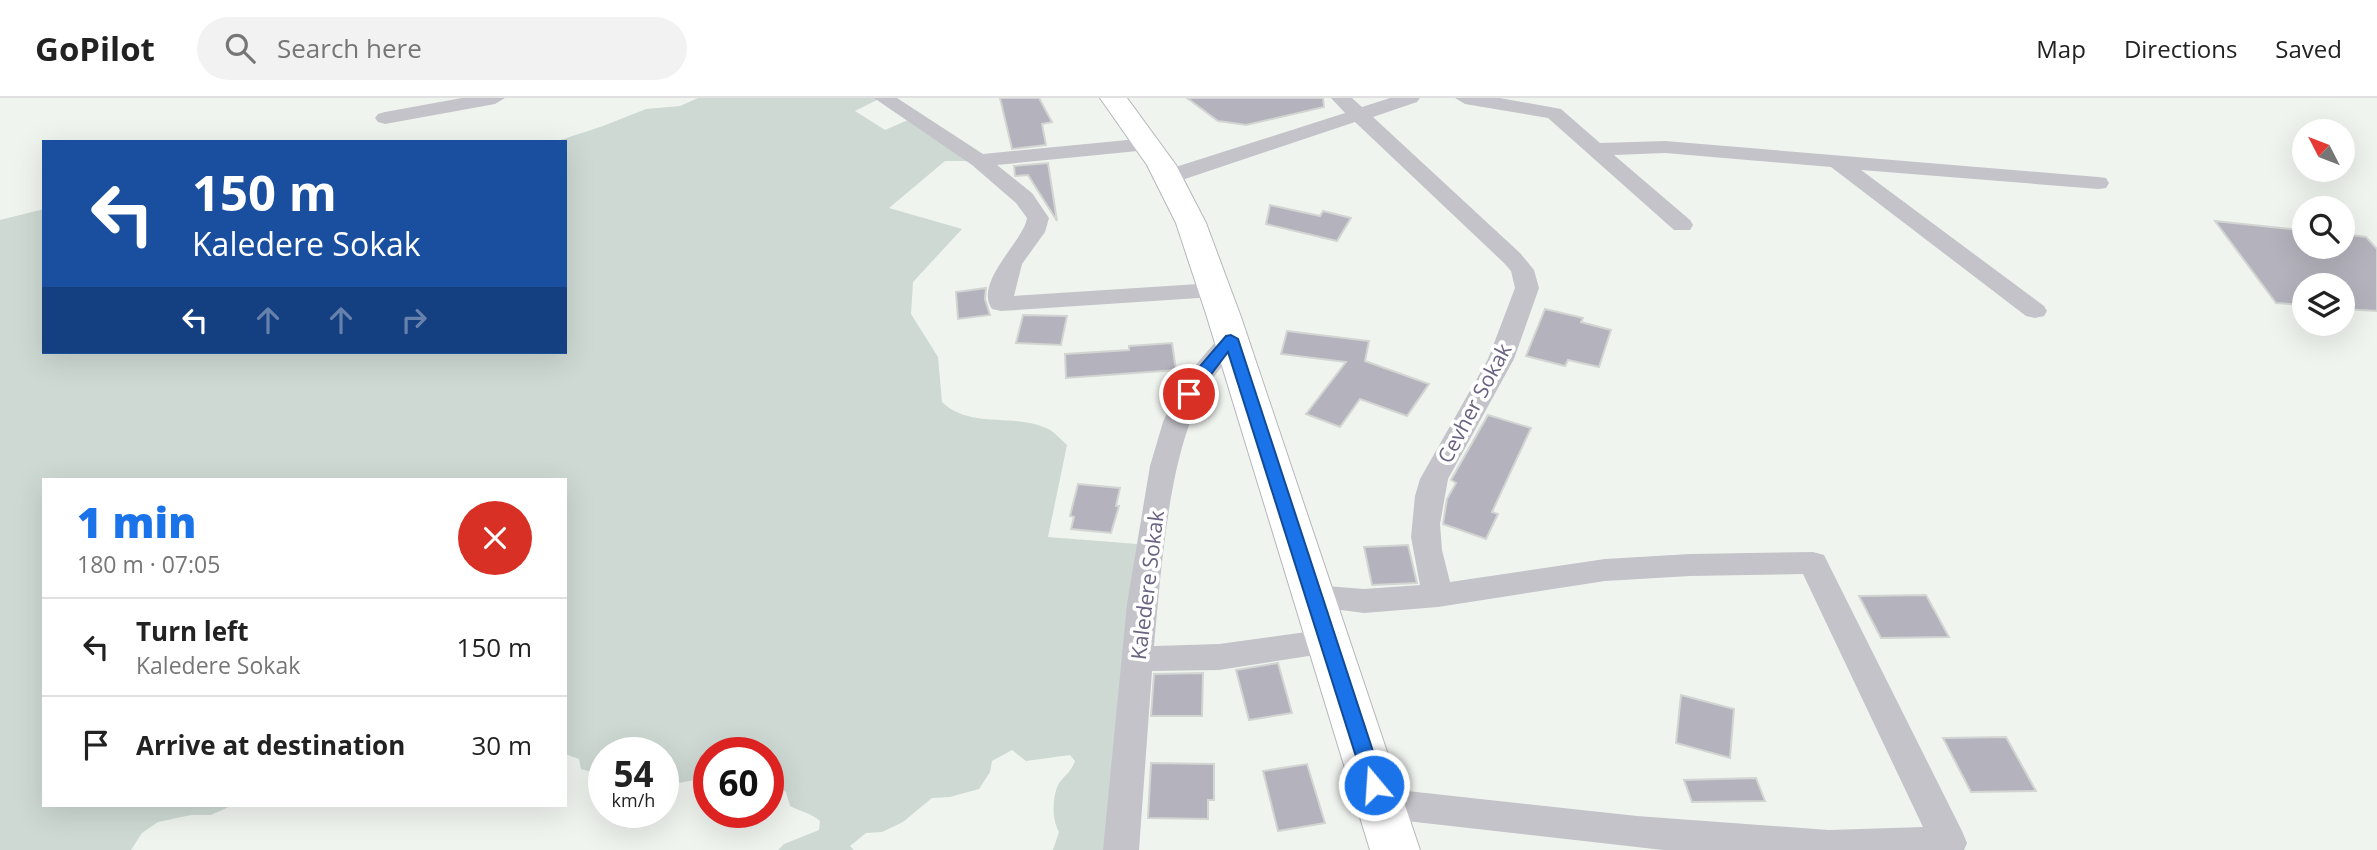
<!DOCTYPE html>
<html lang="en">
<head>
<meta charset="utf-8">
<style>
	body { margin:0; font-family:"Open Sans",sans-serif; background:#f2f2f2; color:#222; height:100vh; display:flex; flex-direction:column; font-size:26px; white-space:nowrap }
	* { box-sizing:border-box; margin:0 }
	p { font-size:23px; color:#767676 }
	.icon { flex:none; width:38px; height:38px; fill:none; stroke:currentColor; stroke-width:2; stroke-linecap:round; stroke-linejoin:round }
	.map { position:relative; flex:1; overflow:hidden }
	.sheet { position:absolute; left:42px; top:380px; width:525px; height:329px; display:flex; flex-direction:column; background:#fff; border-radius:0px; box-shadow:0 7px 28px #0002 }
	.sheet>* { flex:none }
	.hud { position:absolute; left:42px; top:42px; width:525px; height:214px; border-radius:0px; box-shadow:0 7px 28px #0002; background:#1a4fa0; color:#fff; overflow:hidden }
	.needle { width:46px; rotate:312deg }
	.controls { position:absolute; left:2292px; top:21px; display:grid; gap:14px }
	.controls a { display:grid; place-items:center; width:63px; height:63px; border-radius:50%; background:#fff; box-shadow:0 7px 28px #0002; font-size:35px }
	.speed { position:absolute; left:588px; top:639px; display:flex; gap:14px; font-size:35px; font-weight:700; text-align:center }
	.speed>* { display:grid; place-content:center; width:91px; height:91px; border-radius:50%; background:#fff; box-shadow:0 7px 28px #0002; line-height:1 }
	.speed small { font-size:18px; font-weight:400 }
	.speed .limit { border:10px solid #d22; background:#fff; color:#111 }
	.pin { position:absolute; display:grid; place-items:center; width:60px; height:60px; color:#fff; margin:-30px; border:4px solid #fff; border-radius:50%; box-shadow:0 2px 7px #0007 }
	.me { position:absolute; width:77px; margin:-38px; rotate:342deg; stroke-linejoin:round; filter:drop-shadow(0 0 5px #0008) }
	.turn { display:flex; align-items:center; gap:24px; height:147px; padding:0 35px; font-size:32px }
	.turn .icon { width:91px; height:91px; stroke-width:2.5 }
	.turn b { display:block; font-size:49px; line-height:60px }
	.lanes { display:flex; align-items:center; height:66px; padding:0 35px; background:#0003; justify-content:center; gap:35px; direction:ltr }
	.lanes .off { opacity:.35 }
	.round { display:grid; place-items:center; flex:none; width:74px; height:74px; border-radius:37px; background:#f2f2f2 }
	.head { display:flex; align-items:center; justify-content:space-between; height:119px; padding:0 35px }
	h1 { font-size:42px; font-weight:800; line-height:52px; color:#1a73e8 }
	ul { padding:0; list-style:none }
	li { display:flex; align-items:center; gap:21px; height:98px; padding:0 35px; border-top:2px solid #e0e0e0 }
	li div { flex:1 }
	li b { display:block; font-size:26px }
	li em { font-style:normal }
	header { display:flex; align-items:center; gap:42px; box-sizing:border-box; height:98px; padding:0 35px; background:#fff; border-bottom:2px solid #e0e0e0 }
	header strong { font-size:33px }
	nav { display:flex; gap:38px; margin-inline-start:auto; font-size:24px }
	.search { width:490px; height:63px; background:#f2f2f2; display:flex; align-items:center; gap:18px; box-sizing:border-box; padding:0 24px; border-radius:38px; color:#767676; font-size:26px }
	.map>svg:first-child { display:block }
	.green { fill:#ced9d3 }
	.building { fill:#b4b3bd; stroke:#d3d5d2; stroke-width:2 }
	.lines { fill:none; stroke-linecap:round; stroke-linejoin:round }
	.primary-casing { stroke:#b7b5bc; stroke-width:2 }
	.minor { fill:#c4c3c9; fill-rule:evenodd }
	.primary { fill:#fff; fill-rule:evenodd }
	.route { fill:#1a73e8; stroke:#114b97; stroke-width:2 }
	.labels { text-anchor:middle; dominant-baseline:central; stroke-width:7; stroke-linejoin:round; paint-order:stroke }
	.street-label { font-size:21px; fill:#696281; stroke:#fff }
</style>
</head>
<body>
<header>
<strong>GoPilot</strong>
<div class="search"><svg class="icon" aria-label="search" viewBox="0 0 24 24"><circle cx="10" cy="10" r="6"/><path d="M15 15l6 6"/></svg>Search here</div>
<nav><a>Map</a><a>Directions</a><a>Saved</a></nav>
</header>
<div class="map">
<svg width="2377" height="752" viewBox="0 0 2377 752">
	<rect width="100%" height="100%" fill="#f0f4ef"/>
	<path class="green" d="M698,0H881L855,13L885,32L915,19L979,63H945L889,110L962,131L913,184L911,216L938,259L942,304C970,331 1012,315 1046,330C1054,333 1060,341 1067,347L1048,439L1150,447L1121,752H1053L1059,734C1052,722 1052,700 1058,687C1063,678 1071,675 1075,663L1070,657L1026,663L1012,652L992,663L990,674L979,691L950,699L932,700L903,724L882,734L866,735L850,748L854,752H778L784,746L819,732L820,723C811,715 801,714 790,708L786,694L778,690L768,691V654H709V681C693,680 680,687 663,686V654H604V684L595,675L581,671L579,661L565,656V382H44V707H233L211,717H191L158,724L142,735L131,752H0V122L44,111V254H565V44H554L603,28L646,11L680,8Z"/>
	<path class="building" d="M1000,0H1039L1052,24L1042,26L1046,47L1012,51Z
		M1187,0H1323L1324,9L1246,27L1218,23Z
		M1048,65L1057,123L1028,77L1015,78L1014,68Z
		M1270,107L1320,118L1323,113L1351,120L1337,143L1266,126Z
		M2215,123L2299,132L2305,140V149H2343V136L2366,139L2377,151V213L2343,211V187H2305V207L2276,205Z
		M986,190L985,201L990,217L958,221L956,194Z
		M1545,211L1583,220L1581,224L1611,232L1599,269L1568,262L1565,268L1526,258Z
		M1023,217L1067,218L1061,247L1016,245Z
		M1287,233L1369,243L1365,263L1429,286L1407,318L1360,301L1340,329L1306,316L1346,264L1281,256Z
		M1172,245L1176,272L1066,280L1065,256L1129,252V248Z
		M1488,317L1531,330L1492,414L1498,416L1486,441L1443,426L1447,401L1456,385L1451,382Z
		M1078,386L1120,390L1116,408H1119L1111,435L1071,431L1074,419L1070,418Z
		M1408,447L1417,485L1372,487L1364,449Z
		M1926,497L1949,539L1881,540L1859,498Z
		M1278,565L1292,615L1249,622L1236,572Z
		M1203,575L1202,618H1151L1154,576Z
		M1681,597L1734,611L1730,660L1676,645Z
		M2006,639L2036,693L1971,694L1943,640Z
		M1151,665L1214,666V702H1208V721L1148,720Z
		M1307,666L1325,725L1278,733L1263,673Z
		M1756,680L1765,703L1692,704L1684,682Z"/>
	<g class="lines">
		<defs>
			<path id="primary" d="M1100,0H1127L1176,67L1206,125L1241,219L1420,752H1370L1207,219L1176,125L1147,67Z"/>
		</defs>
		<use href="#primary" class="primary-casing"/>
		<path class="minor" d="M462,0H505L495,6L385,26L378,24L375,20L378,16L385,14Z
			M874,0H897L983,56L1148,40L1155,42L1158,46L1155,50L1148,52L997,67L1032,95L1049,120L1045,134L1022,166L1014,198L1214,185L1222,187L1226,192L1222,197L1214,199L1001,213L992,211C973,184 1024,143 1027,120L1016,105L972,67Z
			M1331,0H1352L1362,9L1390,0H1420L1417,4L1373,19L1520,155L1534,172L1539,190L1514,261L1448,381L1440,426L1442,452L1450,484L1605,461L1690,456L1813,454L1824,457L1962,733L1967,745L1964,752H1663L1380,720L1368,716L1362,705L1368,694L1380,690L1637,718L1829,732L1923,729L1803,476L1690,478L1605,483L1438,509L1364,515L1303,507L1299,499L1303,491L1314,487L1364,491L1420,487L1411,439L1415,398L1420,381L1488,261L1515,190L1511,173L1504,165L1355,24L1176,84H1160L1157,79L1160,74L1345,15Z
			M1455,0H1500L1561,11L1600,45L1665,43L2098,79L2106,80L2109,85L2106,90L2098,91L1861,72L2044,208L2047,213L2044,218L2035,220L2026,218L1831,69L1665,55L1614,57L1690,122L1693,127L1690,132H1674L1548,20L1465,6Z
			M1231,233L1240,236L1243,241C1231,260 1213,276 1202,297C1168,361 1161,474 1154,548L1219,546L1328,531L1339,534L1344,543L1339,552L1328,555L1219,572L1152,573L1139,752H1103L1127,506L1150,368L1163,324L1176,296L1194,269L1222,236Z"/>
		<use href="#primary" class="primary"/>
	</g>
	<path class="route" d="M1231,237L1238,241L1384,687L1381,693L1374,695L1367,693L1365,687L1228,254L1194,299L1189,301L1182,296L1201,267L1226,238Z"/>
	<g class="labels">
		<g class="street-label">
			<text transform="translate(1474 305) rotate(-62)">Cevher Sokak</text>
			<text transform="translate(1147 487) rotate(-83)">Kaledere Sokak</text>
		</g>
	</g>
</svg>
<div class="controls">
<a><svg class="needle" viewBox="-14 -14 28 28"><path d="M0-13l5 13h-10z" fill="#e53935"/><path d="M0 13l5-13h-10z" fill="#767676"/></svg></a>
<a><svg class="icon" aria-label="search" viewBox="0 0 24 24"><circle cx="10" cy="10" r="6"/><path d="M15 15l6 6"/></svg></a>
<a><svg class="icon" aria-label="layers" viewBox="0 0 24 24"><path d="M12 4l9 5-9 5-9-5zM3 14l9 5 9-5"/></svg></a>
</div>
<div class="speed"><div>54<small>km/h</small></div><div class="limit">60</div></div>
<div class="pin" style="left:1189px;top:296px;background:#d93025"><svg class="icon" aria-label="arrive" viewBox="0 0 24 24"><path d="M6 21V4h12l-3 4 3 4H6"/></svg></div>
<svg class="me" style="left:1374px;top:687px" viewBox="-20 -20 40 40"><circle r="17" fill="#1a73e8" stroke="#fff" stroke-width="3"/><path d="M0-11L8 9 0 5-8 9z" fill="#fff"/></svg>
<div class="hud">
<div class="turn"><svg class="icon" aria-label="left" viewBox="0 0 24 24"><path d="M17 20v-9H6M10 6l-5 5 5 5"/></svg><div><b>150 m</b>Kaledere Sokak</div></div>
<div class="lanes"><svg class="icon" aria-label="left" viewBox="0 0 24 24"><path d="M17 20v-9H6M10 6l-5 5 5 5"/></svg><svg class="icon off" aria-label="ahead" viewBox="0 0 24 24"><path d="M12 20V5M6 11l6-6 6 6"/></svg><svg class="icon off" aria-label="ahead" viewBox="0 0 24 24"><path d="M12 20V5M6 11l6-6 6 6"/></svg><svg class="icon off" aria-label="right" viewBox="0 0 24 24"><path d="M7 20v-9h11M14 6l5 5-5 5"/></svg></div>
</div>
<section class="sheet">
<div class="head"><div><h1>1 min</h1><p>180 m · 07:05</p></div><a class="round" style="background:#d93025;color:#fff"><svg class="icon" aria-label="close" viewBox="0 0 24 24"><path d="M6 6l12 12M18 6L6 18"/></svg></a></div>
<ul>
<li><svg class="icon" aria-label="left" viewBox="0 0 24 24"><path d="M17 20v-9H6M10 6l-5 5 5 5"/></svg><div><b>Turn left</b><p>Kaledere Sokak</p></div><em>150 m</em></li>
<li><svg class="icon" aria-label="arrive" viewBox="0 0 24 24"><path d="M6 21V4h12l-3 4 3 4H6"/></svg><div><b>Arrive at destination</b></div><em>30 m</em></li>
</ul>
</section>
</div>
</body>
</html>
